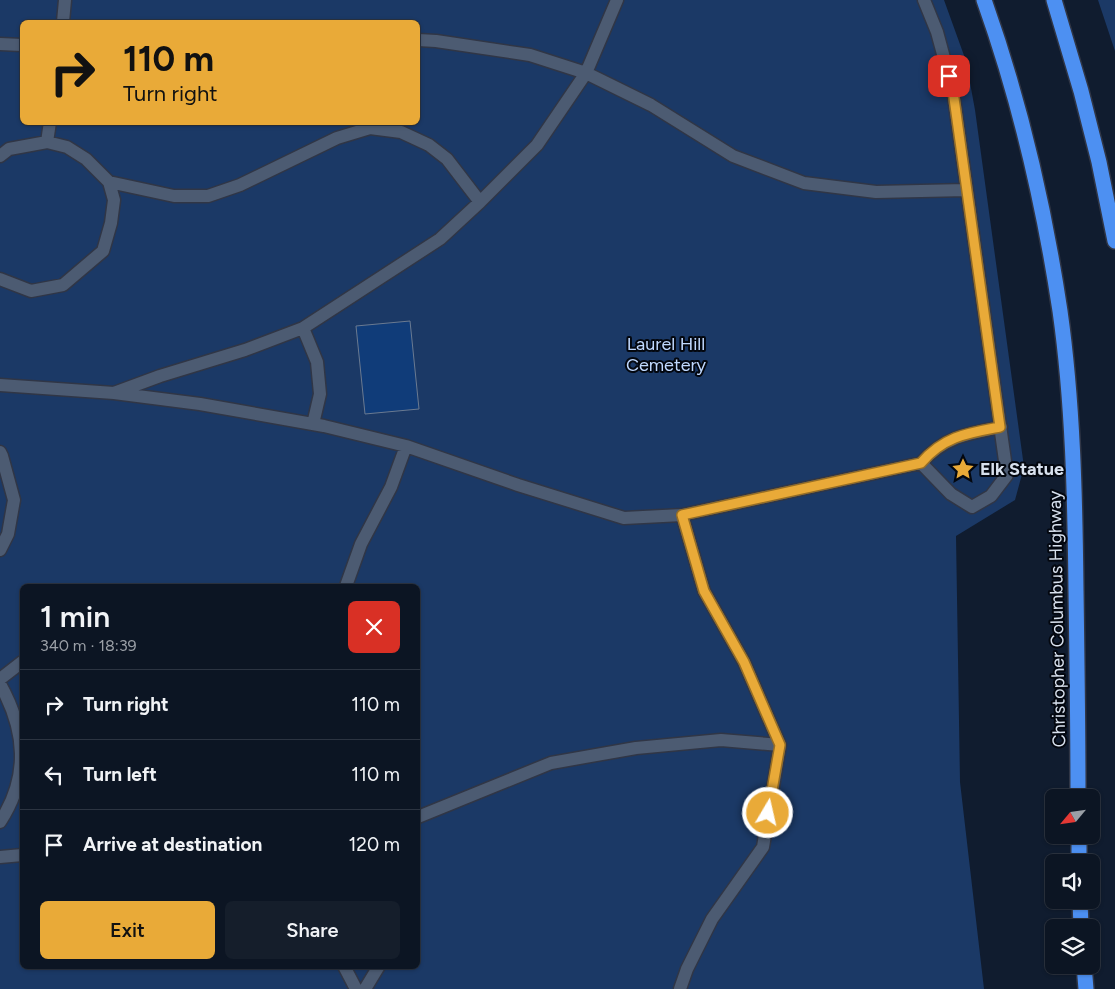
<!DOCTYPE html>
<html lang="en">
<head>
<meta charset="utf-8">
<style>
	body { margin:0; font-family:Figtree,sans-serif; background:#151e2b; color:#f1f3f6; height:100vh; display:flex; flex-direction:column; font-size:19px; white-space:nowrap }
	* { box-sizing:border-box; margin:0 }
	p { font-size:16px; color:#9a9fa6 }
	.icon { flex:none; width:28px; height:28px; fill:none; stroke:currentColor; stroke-width:2; stroke-linecap:round; stroke-linejoin:round }
	.map { position:relative; flex:1; overflow:hidden }
	.sheet { position:absolute; left:20px; top:584px; width:400px; height:385px; display:flex; flex-direction:column; background:#0c1523; border-radius:8px; box-shadow:0 1px 4px #0004,0 0 0 1px #2c3441 }
	.sheet>* { flex:none }
	.banner { position:absolute; left:20px; top:20px; width:400px; height:105px; border-radius:8px; box-shadow:0 1px 4px #0004,0 0 0 1px #2c3441; background:#e9aa38; color:#111; overflow:hidden }
	.needle { width:32px; rotate:241deg }
	.controls { position:absolute; left:1045px; top:789px; display:grid; gap:10px }
	.controls a { display:grid; place-items:center; width:55px; height:55px; border-radius:8px; background:#0c1523; box-shadow:0 1px 4px #0004,0 0 0 1px #2c3441; font-size:25px }
	.pin { position:absolute; display:grid; place-items:center; width:42px; height:42px; color:#fff; margin:-21px; border-radius:10px; box-shadow:0 2px 8px #0006 }
	.me { position:absolute; width:55px; margin:-28px; rotate:9deg; stroke-linejoin:round; filter:drop-shadow(0 0 4px #0008) }
	.turn { display:flex; align-items:center; gap:18px; height:105px; padding:0 20px; font-size:22px }
	.turn .icon { width:65px; height:65px; stroke-width:2.5 }
	.turn b { display:block; font-size:35px; line-height:42px }
	.round { display:grid; place-items:center; flex:none; width:52px; height:52px; border-radius:8px; background:#151e2b }
	.overview { display:flex; align-items:center; justify-content:space-between; height:85px; padding:0 20px }
	h1 { font-size:30px; font-weight:600; line-height:38px }
	.action { display:flex; gap:10px; margin-top:auto; padding:10px 20px }
	.action a { flex:1; height:58px; border-radius:8px; background:#e9aa38; color:#111; font-size:20px; font-weight:600; line-height:58px; text-align:center }
	.action a+a { background:#151e2b; color:#f1f3f6 }
	ul { padding:0; list-style:none }
	li { display:flex; align-items:center; gap:15px; height:70px; padding:0 20px; border-top:1px solid #2c3441 }
	li div { flex:1 }
	li b { display:block; font-size:19px }
	li em { font-style:normal }
	.map>svg:first-child { display:block }
	.green { fill:#1b3966; fill-rule:evenodd }
	.building { fill:#103c79; stroke:#6a7a91 }
	.lines { fill:none; stroke-linecap:round; stroke-linejoin:round }
	.lane-casing { stroke:#303646; stroke-width:15 }
	.highway-casing { stroke:#303646; stroke-width:18 }
	.lane { stroke:#4c5b72; stroke-width:12 }
	.highway { stroke:#4d90f2; stroke-width:15 }
	.route-casing { stroke:#976e24; stroke-width:12 }
	.route { stroke:#e9aa38; stroke-width:9 }
	.labels { text-anchor:middle; dominant-baseline:central; stroke-width:4; stroke-linejoin:round; paint-order:stroke }
	.park-label { font-size:18px; fill:#c0d9ff; stroke:#03070f }
	.poi-label { font-size:18px; font-weight:bold; fill:#d8e1ee; stroke:#03070f; text-anchor:start }
	.street-label { font-size:18px; fill:#d8e1ee; stroke:#03070f }
</style>
</head>
<body>
<div class="map">
<svg width="1115" height="989" viewBox="0 0 1115 989">
	<rect width="100%" height="100%" fill="#101c2f"/>
	<path class="green" d="M0,0H944L966,61L975,110L1024,467L1015,500L956,536L960,782L984,989H0ZM22,22H418V122H22ZM22,586H418V966H22Z
		M1098,0H1115V51Z"/>
	<path class="building" d="M410,321L419,409L365,414L356,326Z"/>
	<g class="lines">
		<defs>
			<path id="lane" d="M617,0L586,73L537,145L480,202L440,239L303,328L245,350L160,376L114,393L200,404L324,426L406,446L518,485L624,518L682,515L921,463C944,437 968,433 1001,427
				M63,22L65,0
				M418,40L436,41L530,55L586,73L651,105L733,156L804,183L876,192L966,190
				M0,44L22,45
				M47,142L50,122
				M0,156L9,149L47,142L67,147L86,159L109,182L114,200L111,223L103,251L63,285L31,291L0,279
				M109,182L174,196H208L240,185L337,138L370,128L401,132L429,145L447,159L480,202
				M303,328L317,362L320,394L313,424
				M0,385L114,393
				M0,452L2,456L14,500L8,534L0,550
				M921,463L951,494L972,507L991,496L1007,475L953,91L937,32L924,0
				M346,586L361,544L391,487L406,446
				M0,679L22,662
				M0,684C26,731 30,776 0,822
				M418,817L551,763L636,748L721,740L780,745
				M0,857L22,855
				M344,966L356,989
				M365,989L379,966
				M680,989L687,969L712,919L763,847L780,745L744,662L704,591L682,515"/>
			<path id="highway" d="M984,0C1020,101 1044,205 1060,311C1073,403 1075,497 1076,591C1077,660 1078,728 1078,798
				M1054,0L1081,91L1099,162L1115,241
				M1079,835V862
				M1080,900L1081,928
				M1084,965L1086,989"/>
		</defs>
		<use href="#lane" class="lane-casing"/>
		<use href="#highway" class="highway-casing"/>
		<use href="#lane" class="lane"/>
		<use href="#highway" class="highway"/>
	</g>
	<g class="lines">
		<defs>
			<path id="route" d="M768,813L780,745L744,662L704,591L682,515L921,463C944,436 968,433 1000,427L953,91L949,76"/>
		</defs>
		<use href="#route" class="route-casing"/>
		<use href="#route" class="route"/>
	</g>
	<defs>
		<symbol id="sight-bare" viewBox="-9 -9 18 18"><path d="M0-6L1.8-2.2L6-1.7L2.9 1.2L3.7 5.4L0 3.3L-3.7 5.4L-2.9 1.2L-6-1.7L-1.8-2.2Z" fill="#e9aa38" stroke="#03070f" stroke-width="2.5" paint-order="stroke"/></symbol>
	</defs>
	<g fill-rule="evenodd">
		<use href="#sight-bare" x="947" y="453" width="32" height="32"/>
	</g>
	<g class="labels">
		<g class="park-label">
			<text x="666" y="344">Laurel Hill<tspan x="666" dy="21">Cemetery</tspan></text>
		</g>
		<g class="poi-label">
			<text x="980" y="469">Elk Statue</text>
		</g>
		<g class="street-label">
			<text transform="translate(1057 619) rotate(-91)">Christopher Columbus Highway</text>
		</g>
	</g>
</svg>
<div class="controls">
<a><svg class="needle" viewBox="-14 -14 28 28"><path d="M0-13l5 13h-10z" fill="#e53935"/><path d="M0 13l5-13h-10z" fill="#9a9fa6"/></svg></a>
<a><svg class="icon" aria-label="sound" viewBox="0 0 24 24"><path d="M4 9h4l5-4v14l-5-4H4zM17 9q2 3 0 6"/></svg></a>
<a><svg class="icon" aria-label="layers" viewBox="0 0 24 24"><path d="M12 4l9 5-9 5-9-5zM3 14l9 5 9-5"/></svg></a>
</div>
<div class="pin" style="left:949px;top:76px;background:#d93025"><svg class="icon" aria-label="arrive" viewBox="0 0 24 24"><path d="M6 21V4h12l-3 4 3 4H6"/></svg></div>
<svg class="me" style="left:768px;top:813px" viewBox="-20 -20 40 40"><circle r="17" fill="#e9aa38" stroke="#fff" stroke-width="3"/><path d="M0-11L8 9 0 5-8 9z" fill="#fff"/></svg>
<div class="banner">
<div class="turn"><svg class="icon" aria-label="right" viewBox="0 0 24 24"><path d="M7 20v-9h11M14 6l5 5-5 5"/></svg><div><b>110 m</b>Turn right</div></div>
</div>
<section class="sheet">
<div class="overview"><div><h1>1 min</h1><p>340 m · 18:39</p></div><a class="round" style="background:#d93025;color:#fff"><svg class="icon" aria-label="close" viewBox="0 0 24 24"><path d="M6 6l12 12M18 6L6 18"/></svg></a></div>
<ul>
<li><svg class="icon" aria-label="right" viewBox="0 0 24 24"><path d="M7 20v-9h11M14 6l5 5-5 5"/></svg><div><b>Turn right</b></div><em>110 m</em></li>
<li><svg class="icon" aria-label="left" viewBox="0 0 24 24"><path d="M17 20v-9H6M10 6l-5 5 5 5"/></svg><div><b>Turn left</b></div><em>110 m</em></li>
<li><svg class="icon" aria-label="arrive" viewBox="0 0 24 24"><path d="M6 21V4h12l-3 4 3 4H6"/></svg><div><b>Arrive at destination</b></div><em>120 m</em></li>
</ul>
<div class="action"><a>Exit</a><a>Share</a></div>
</section>
</div>
</body>
</html>
